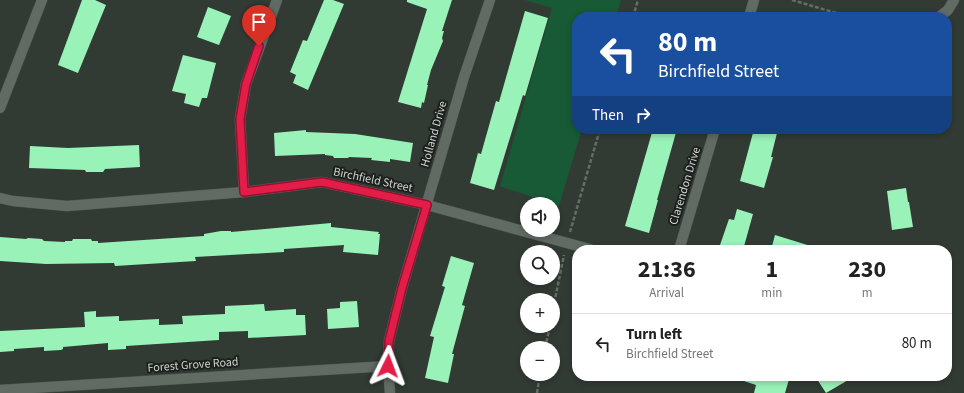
<!DOCTYPE html>
<html lang="en">
<head>
<meta charset="utf-8">
<style>
	body { margin:0; font-family:"Source Sans 3",sans-serif; background:#f2f2f2; color:#222; height:100vh; display:flex; flex-direction:column; font-size:15px; white-space:nowrap }
	* { box-sizing:border-box; margin:0 }
	p { font-size:13px; color:#767676 }
	.icon { flex:none; width:22px; height:22px; fill:none; stroke:currentColor; stroke-width:2; stroke-linecap:round; stroke-linejoin:round }
	.map { position:relative; flex:1; overflow:hidden }
	.panel { position:absolute; left:572px; top:245px; width:380px; height:136px; display:flex; flex-direction:column; background:#fff; border-radius:16px; box-shadow:0 2px 6px #0003 }
	.panel>* { flex:none }
	.guide { position:absolute; left:572px; top:12px; width:380px; height:122px; border-radius:16px; box-shadow:0 2px 6px #0003; background:#1a4fa0; color:#fff; overflow:hidden }
	.tools { position:absolute; left:520px; top:197px; display:grid; gap:8px }
	.tools a { display:grid; place-items:center; width:40px; height:40px; border-radius:50%; background:#fff; box-shadow:0 2px 6px #0003; font-size:20px }
	.pin { position:absolute; display:grid; place-items:center; width:34px; height:34px; color:#fff; margin:-41px -17px; border-radius:50% 50% 50% 0; rotate:-45deg; box-shadow:0 0 4px #0007 }
	.pin .icon { rotate:45deg }
	.me { position:absolute; width:44px; margin:-22px; rotate:3deg; stroke-linejoin:round; filter:drop-shadow(0 0 3px #0008) }
	.turn { display:flex; align-items:center; gap:14px; height:84px; padding:0 20px; font-size:18px }
	.turn .icon { width:52px; height:52px; stroke-width:2.5 }
	.turn b { display:block; font-size:28px; line-height:34px }
	.then { display:flex; align-items:center; height:38px; padding:0 20px; background:#0003; gap:8px; font-size:15px }
	.eta { display:flex; justify-content:space-evenly; align-items:center; height:68px; text-align:center }
	.eta b { font-size:24px; font-weight:700; line-height:28px }
	ul { padding:0; list-style:none }
	li { display:flex; align-items:center; gap:12px; height:60px; padding:0 20px; border-top:1px solid #e0e0e0 }
	li div { flex:1 }
	li b { display:block; font-size:15px }
	li em { font-style:normal }
	.map>svg:first-child { display:block }
	.green { fill:#175a35 }
	.building { fill:#99f2b8 }
	.lines { fill:none; stroke-linecap:round; stroke-linejoin:round }
	.minor-casing { stroke:#505752; stroke-width:11 }
	.path { stroke:#666d67; stroke-width:2.5; stroke-dasharray:4 2; stroke-linecap:butt }
	.minor { stroke:#616b64; stroke-width:10 }
	.route-casing { stroke:#92132f; stroke-width:10 }
	.route { stroke:#e11d48; stroke-width:7 }
	.labels { text-anchor:middle; dominant-baseline:central; stroke-width:4; stroke-linejoin:round; paint-order:stroke }
	.street-label { font-size:12px; fill:#cfd4d0; stroke:#1c201d }
</style>
</head>
<body>
<div class="map">
<svg width="964" height="393" viewBox="0 0 964 393">
	<rect width="100%" height="100%" fill="#323a34"/>
	<path class="green" d="M525,0H621L616,17H577V129H582L559,206L500,186L552,8Z"/>
	<path class="building" d="M82,0H95L106,5L78,73L58,65Z
		M324,0H333L344,4L308,90L293,83L296,75L290,72L303,40L307,41Z
		M407,0H452L442,31H444L442,38L443,41L431,70L427,85H428L424,103L422,102L421,108L398,102L427,9L407,2Z
		M208,7L231,16L219,45L197,37Z
		M525,11L548,18L525,96L523,95L494,190L470,183L478,153L481,154L496,101L499,102Z
		M183,55L216,63L207,98H202L199,107L184,103L186,94L172,91Z
		M653,129H677L657,200H658L649,233L625,226Z
		M754,129H778L771,157H773L764,188L740,181Z
		M306,130V132L355,134L413,143L410,162L390,159V162L371,160L372,158L349,157L348,158H334L333,156L325,155V154L275,156L274,133Z
		M139,145L140,167L105,169L103,172H86L85,170L29,168L30,146L68,148Z
		M906,188L908,202H909L913,227L892,230L887,191Z
		M737,209L753,214L743,250H720L721,246L720,245L729,219L734,220Z
		M331,223V227L379,232L378,234H380L378,255L343,252L344,245L284,249V252L195,257L196,261L115,266L114,263L46,264L0,261V237L26,239L28,238L42,239L44,241L65,242V241H72L73,239H91L92,241H98V243L204,236V234L221,231H231V232Z
		M775,235L814,247V250H771Z
		M451,256L474,263L462,305L465,306L452,354H454L448,383L425,378L434,337L430,336L445,287L442,286Z
		M357,301L359,327L328,329L327,309L340,308V302Z
		M264,304L265,311L296,309V315H305L306,335L248,338V331L219,332V340L126,346V349L108,350V343L63,347V349L61,350L44,351V347L14,349V351L0,352V331L85,327L84,312L96,311V317L119,316V321L159,319V325L183,324L182,316L225,314V306Z
		M735,376H790L785,393H754L756,385L735,378Z
		M815,376H855L826,393Z"/>
	<g class="lines">
		<defs>
			<path id="minor" d="M749,17L754,0
				M939,17L948,10L954,0
				M0,108L42,0
				M244,192L240,119L246,84L277,0
				M0,198L13,201L67,206L244,192L322,182L427,205L593,250
				M679,250L715,129
				M0,390L388,366
				M390,393L388,366L389,341L402,288L464,77L490,0"/>
		</defs>
		<use href="#minor" class="minor-casing"/>
		<path class="path" d="M792,0L843,15L896,17
			M633,17L638,0
			M570,232L600,129
			M553,309L564,255
			M545,348L550,326
			M537,393L540,374"/>
		<use href="#minor" class="minor"/>
	</g>
	<g class="lines">
		<defs>
			<path id="route" d="M259,46L246,84L240,119L244,192L322,182L427,205L402,288L389,341L388,366"/>
		</defs>
		<use href="#route" class="route-casing"/>
		<use href="#route" class="route"/>
	</g>
	<g class="labels">
		<g class="street-label">
			<text transform="translate(434 134) rotate(-74)">Holland Drive</text>
			<text transform="translate(373 180) rotate(12)">Birchfield Street</text>
			<text transform="translate(685 186) rotate(-73)">Clarendon Drive</text>
			<text transform="translate(193 365) rotate(-4)">Forest Grove Road</text>
		</g>
	</g>
</svg>
<div class="tools">
<a><svg class="icon" aria-label="sound" viewBox="0 0 24 24"><path d="M4 9h4l5-4v14l-5-4H4zM17 9q2 3 0 6"/></svg></a>
<a><svg class="icon" aria-label="search" viewBox="0 0 24 24"><circle cx="10" cy="10" r="6"/><path d="M15 15l6 6"/></svg></a>
<a>+</a>
<a>−</a>
</div>
<div class="pin" style="left:259px;top:46px;background:#d93025"><svg class="icon" aria-label="arrive" viewBox="0 0 24 24"><path d="M6 21V4h12l-3 4 3 4H6"/></svg></div>
<svg class="me" style="left:388px;top:366px" viewBox="-20 -20 40 40"><path d="M0-17L14 15 0 8-14 15z" fill="#e11d48" stroke="#fff" stroke-width="4"/></svg>
<div class="guide">
<div class="turn"><svg class="icon" aria-label="left" viewBox="0 0 24 24"><path d="M17 20v-9H6M10 6l-5 5 5 5"/></svg><div><b>80 m</b>Birchfield Street</div></div>
<div class="then">Then<svg class="icon" aria-label="right" viewBox="0 0 24 24"><path d="M7 20v-9h11M14 6l5 5-5 5"/></svg></div>
</div>
<section class="panel">
<div class="eta">
<div><b>21:36</b><p>Arrival</p></div>
<div><b>1</b><p>min</p></div>
<div><b>230</b><p>m</p></div>
</div>
<ul>
<li><svg class="icon" aria-label="left" viewBox="0 0 24 24"><path d="M17 20v-9H6M10 6l-5 5 5 5"/></svg><div><b>Turn left</b><p>Birchfield Street</p></div><em>80 m</em></li>
</ul>
</section>
</div>
</body>
</html>
